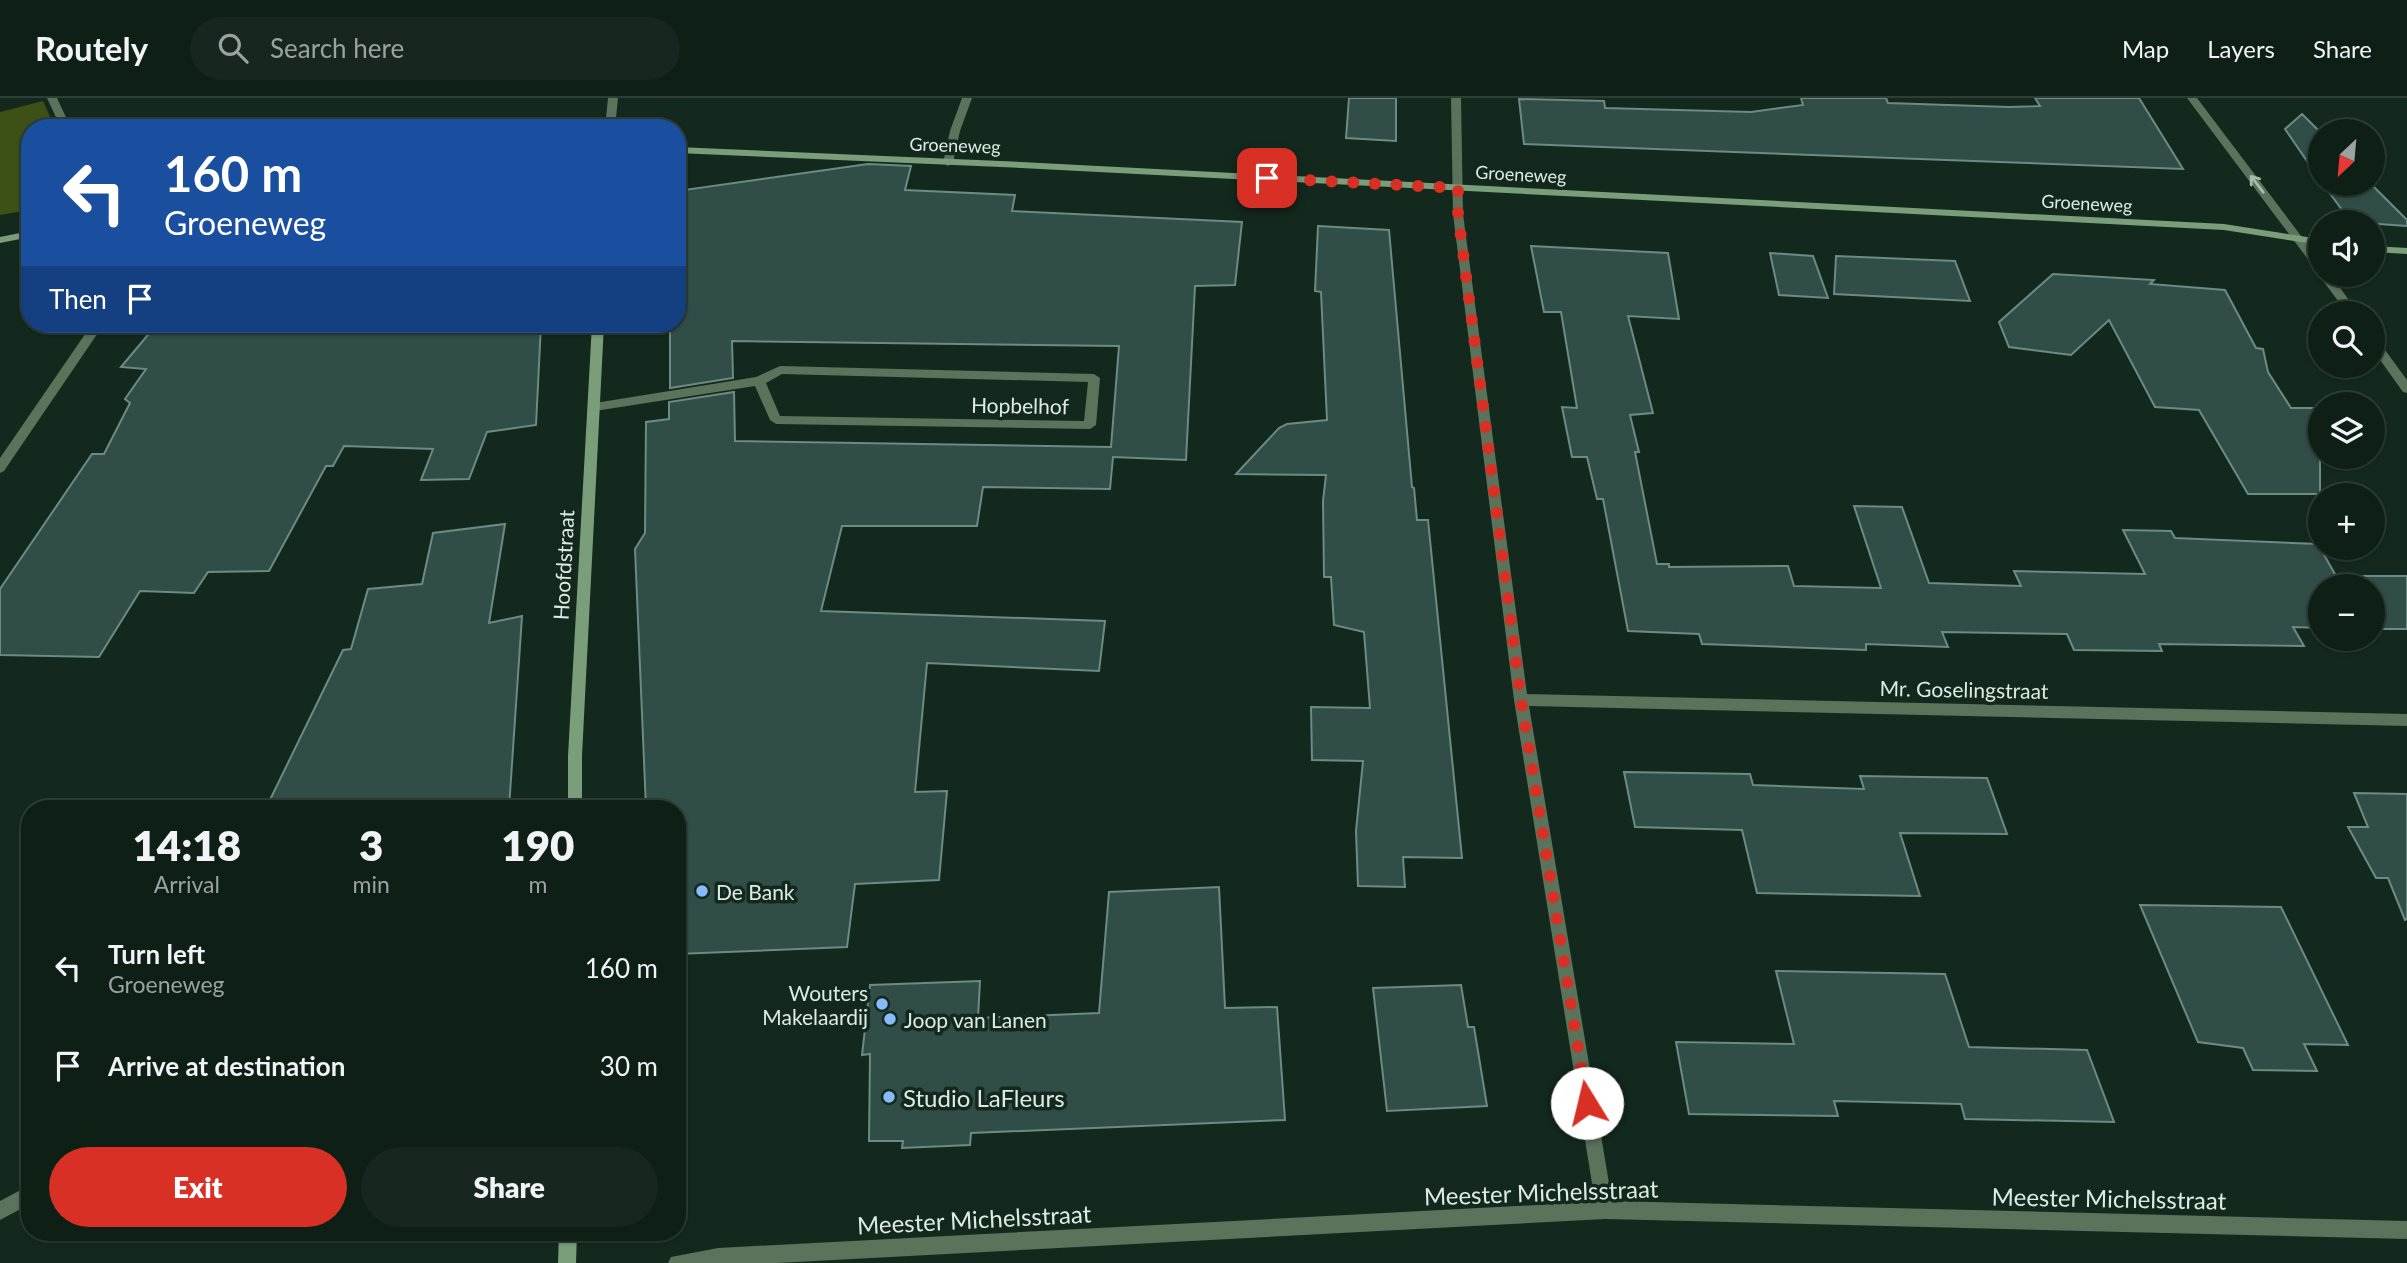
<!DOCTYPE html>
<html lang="en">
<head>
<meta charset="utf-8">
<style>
	body { margin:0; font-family:Lato,sans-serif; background:#17271f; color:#f1f3f6; height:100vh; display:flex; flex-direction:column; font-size:26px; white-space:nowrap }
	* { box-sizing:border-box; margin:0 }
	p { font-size:23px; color:#9ba2a1 }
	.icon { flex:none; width:38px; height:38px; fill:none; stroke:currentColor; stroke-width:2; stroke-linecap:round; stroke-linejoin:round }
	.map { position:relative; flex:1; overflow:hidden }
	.drawer { position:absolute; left:21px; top:702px; width:665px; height:441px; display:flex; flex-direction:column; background:#0e1f16; border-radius:28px; box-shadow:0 2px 5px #0004,0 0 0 2px #2e3d35 }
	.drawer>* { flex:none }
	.banner { position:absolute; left:21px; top:21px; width:665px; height:214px; border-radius:28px; box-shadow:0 2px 5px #0004,0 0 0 2px #2e3d35; background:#1a4fa0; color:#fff; overflow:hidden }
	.needle { width:46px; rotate:206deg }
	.buttons { position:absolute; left:2308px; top:21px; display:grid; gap:14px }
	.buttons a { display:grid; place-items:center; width:77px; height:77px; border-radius:50%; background:#0e1f16; box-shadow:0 2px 5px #0004,0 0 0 2px #2e3d35; font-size:35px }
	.pin { position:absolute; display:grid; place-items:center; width:60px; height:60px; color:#fff; margin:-30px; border-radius:14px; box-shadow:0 4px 10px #0006 }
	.me { position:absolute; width:77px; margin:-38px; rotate:351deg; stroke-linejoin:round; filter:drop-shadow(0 0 5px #0008) }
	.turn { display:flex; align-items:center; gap:24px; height:147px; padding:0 28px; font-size:32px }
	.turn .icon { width:91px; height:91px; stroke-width:2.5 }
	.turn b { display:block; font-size:49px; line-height:60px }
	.then { display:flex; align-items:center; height:66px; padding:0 28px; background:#0003; gap:14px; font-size:26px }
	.eta { display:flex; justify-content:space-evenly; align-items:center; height:119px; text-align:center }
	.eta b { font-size:42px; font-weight:800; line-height:49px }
	.button { display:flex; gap:14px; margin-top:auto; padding:14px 28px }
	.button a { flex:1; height:80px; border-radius:42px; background:#d93025; color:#fff; font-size:28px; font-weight:800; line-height:80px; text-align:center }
	.button a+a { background:#17271f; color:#f1f3f6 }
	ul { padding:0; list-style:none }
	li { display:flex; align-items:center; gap:21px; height:98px; padding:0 28px }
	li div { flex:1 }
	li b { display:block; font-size:26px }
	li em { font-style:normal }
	header { display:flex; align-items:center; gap:42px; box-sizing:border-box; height:98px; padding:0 35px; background:#0e1f16; border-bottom:2px solid #2e3d35 }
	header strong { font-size:33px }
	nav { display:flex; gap:38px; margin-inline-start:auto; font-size:24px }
	.search { width:490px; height:63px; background:#17271f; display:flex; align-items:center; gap:18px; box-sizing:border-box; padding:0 24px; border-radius:38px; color:#9ba2a1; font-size:26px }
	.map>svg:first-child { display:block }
	.green { fill:#3d5016 }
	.building { fill:#314d47; stroke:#6d8a84; stroke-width:2 }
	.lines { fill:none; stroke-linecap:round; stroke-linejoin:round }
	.street { fill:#5b725b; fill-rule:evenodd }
	.secondary { fill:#7a9e7a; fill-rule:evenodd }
	.oneway { stroke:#aabbad }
	.route { stroke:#d93025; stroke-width:12; stroke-dasharray:0 21.6 }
	.poi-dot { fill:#87bbfb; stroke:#13291e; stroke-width:2.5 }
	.labels { text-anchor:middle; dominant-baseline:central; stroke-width:7; stroke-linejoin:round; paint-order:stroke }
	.far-street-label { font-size:18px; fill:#deebe4; stroke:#13291e }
	.street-label { font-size:21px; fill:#deebe4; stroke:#13291e }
	.poi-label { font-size:21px; fill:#deebe4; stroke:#13291e; text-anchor:start }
	.near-poi-label { font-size:24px; fill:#deebe4; stroke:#13291e; text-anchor:start }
	.near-street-label { font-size:24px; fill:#deebe4; stroke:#13291e }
</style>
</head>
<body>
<header>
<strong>Routely</strong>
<div class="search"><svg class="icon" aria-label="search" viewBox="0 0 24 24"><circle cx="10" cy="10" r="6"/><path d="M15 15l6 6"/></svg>Search here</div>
<nav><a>Map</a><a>Layers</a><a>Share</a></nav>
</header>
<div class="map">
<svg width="2407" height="1165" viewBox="0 0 2407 1165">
	<rect width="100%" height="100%" fill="#13291e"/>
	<path class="green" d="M43,3L55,30H30V112L0,117V14Z"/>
	<path class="building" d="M1349,0H1396V43L1346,40Z
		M1801,0H1886L1888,5L2009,9L2040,8L2035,0H2139L2183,71L1524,46L1519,1L1604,3L1605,10L1751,14L1803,7Z
		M2302,16L2320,34V82L2285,31Z
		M868,66L911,68L905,92L1015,97L1012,113L1242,124L1235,187L1195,188L1186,362L1113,359L1110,391L983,389L977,428H842L821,513L1105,523L1099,573L927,565L915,694L947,693L939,782L855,786L847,849L677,856V710H646L635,451L645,435L646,324L669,321V304L734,294L735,343L1111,349L1119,248L732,243L733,280L670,290V226H677V93Z
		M2323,86H2371L2407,122V128L2351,124Z
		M1318,128L1389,132L1412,389L1414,390L1417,422H1428L1462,760L1403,759L1405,789L1358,788L1356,733L1363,663L1312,662L1311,609L1370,610L1364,534L1334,527L1331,479H1324L1323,403L1326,377L1236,376L1279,330L1287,326L1327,322L1321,194L1315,193Z
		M1531,148L1668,155L1679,221L1628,218L1653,315L1630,317L1639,354H1635L1657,466H1669V469L1788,468L1794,488L1881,490L1854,408L1902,409L1929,485L2021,488L2014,473L2145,476L2123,432L2171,433L2175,440L2318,446L2336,478H2407V531H2373V488H2320V530L2293,529L2304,548L2159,546L2162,553L2074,552L2067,536L1942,534L1948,549L1866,546V552L1702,546L1699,536L1628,533L1603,401H1597L1587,359H1572L1562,309L1577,310L1561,214H1544Z
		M1770,155L1813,158L1828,200L1779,197Z
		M1836,158L1955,163L1970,203L1834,196Z
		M2053,176L2154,182L2150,186L2225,192L2256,250L2263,251L2268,274L2291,310H2320V396H2248L2199,312L2155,309L2109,222L2071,257L2009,249L1999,224Z
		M157,226H541L536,327L487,334L469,381L421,382L433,351L344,348L333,368H326L269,473L208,474L194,495L140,493L99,559L0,557V491L92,356H104L130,305L125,301L146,271L121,269Z
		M505,426L489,525L522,518L509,710H266L343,552L351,551L368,491L422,486L433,435Z
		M1624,674L1750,676L1753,687L1864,691L1860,678L1987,680L2007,736L1900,735L1920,798L1757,795L1742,732L1635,729Z
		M2354,695L2407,696V821L2405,822L2388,780H2376L2348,729H2368Z
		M1219,789L1225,910L1277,909L1285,1022L971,1035L970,1047L902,1050L903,1043H869L870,956L862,957L870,887L980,883L978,920L1099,915L1109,794Z
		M2140,807L2281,809L2348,947L2304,946L2317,973L2253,972L2243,950L2198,944Z
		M1776,873L1945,876L1969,949L2087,952L2114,1024L1965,1021L1961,1006L1834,1003L1838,1018L1689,1016L1676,944L1794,946Z
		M1461,887L1468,929H1474L1487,1008L1387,1013L1373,890Z"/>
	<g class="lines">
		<path class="street" d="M47,0H57L71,30H61Z
			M608,0H618L615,30H605Z
			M962,0H972L960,33L953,65L948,68L943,65L950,33Z
			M1451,0H1461L1463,116L1527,596L2407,616V628L1529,608L1612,1103L2407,1123V1141L1605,1121L777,1165H668L671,1159L718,1150L1595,1104L1514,602L1453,116Z
			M2187,0H2197L2320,163V173L2316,172Z
			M2320,175L2331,177L2358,215H2347L2321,180Z
			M92,226H104L4,373L0,375V360Z
			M2373,240L2377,241L2407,282V295L2403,294L2373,252Z
			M780,268L1094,276L1100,280L1096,327L1090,331L776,326L770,322L755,288L595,313L589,309L595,305L756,279ZM782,276L1088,284L1084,323L780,318L766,285Z
			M30,1087V1106L0,1122V1103Z"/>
		<path class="secondary" d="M677,49L1021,64L2224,126L2320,141V147L2224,132L1021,70L677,55Z
			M30,133V139L0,145V139Z
			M2373,148L2407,150V156L2373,154Z
			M592,226H604L582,658V710H568V658Z
			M559,1134H577L576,1165H558Z"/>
	</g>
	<defs><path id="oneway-shaft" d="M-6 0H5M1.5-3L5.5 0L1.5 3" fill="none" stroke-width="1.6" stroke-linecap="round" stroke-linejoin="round" transform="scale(1.75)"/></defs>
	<use class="oneway" href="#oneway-shaft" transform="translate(2257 86) rotate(-127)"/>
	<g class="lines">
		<path class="route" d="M1267,80L1458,90V116L1521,602L1587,1005"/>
	</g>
	<g class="poi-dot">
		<circle cx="702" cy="793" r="7"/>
		<circle cx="882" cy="906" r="7"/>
		<circle cx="890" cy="921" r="7"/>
		<circle cx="889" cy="999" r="7"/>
	</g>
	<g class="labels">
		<g class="far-street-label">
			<text transform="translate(955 47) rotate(2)">Groeneweg</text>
			<text transform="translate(1521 76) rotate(3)">Groeneweg</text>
			<text transform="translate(2087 105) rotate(3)">Groeneweg</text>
		</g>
		<g class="street-label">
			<text transform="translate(1020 307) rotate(1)">Hopbelhof</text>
			<text transform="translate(563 467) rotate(-87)">Hoofdstraat</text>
			<text transform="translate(1964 591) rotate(1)">Mr. Goselingstraat</text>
		</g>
		<g class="poi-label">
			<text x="716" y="793">De Bank</text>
			<text x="868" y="894" text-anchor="end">Wouters<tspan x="868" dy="24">Makelaardij</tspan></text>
			<text x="904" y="921">Joop van Lanen</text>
		</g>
		<g class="near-poi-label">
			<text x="903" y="999">Studio LaFleurs</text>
		</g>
		<g class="near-street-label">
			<text transform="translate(1541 1094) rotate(-2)">Meester Michelsstraat</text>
			<text transform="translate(2109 1100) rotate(1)">Meester Michelsstraat</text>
			<text transform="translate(974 1121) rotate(-3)">Meester Michelsstraat</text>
		</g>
	</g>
</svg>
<div class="buttons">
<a><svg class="needle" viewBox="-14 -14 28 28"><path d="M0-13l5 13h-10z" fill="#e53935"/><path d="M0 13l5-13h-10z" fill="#9ba2a1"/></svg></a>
<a><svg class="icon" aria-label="sound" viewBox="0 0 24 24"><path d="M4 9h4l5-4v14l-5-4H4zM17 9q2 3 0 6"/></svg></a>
<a><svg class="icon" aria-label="search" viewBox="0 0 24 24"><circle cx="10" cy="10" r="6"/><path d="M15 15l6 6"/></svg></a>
<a><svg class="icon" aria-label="layers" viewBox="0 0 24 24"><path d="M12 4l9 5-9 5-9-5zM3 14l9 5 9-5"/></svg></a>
<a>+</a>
<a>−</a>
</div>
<div class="pin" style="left:1267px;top:80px;background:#d93025"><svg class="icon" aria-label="arrive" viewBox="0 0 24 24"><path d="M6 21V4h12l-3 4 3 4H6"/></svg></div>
<svg class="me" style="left:1587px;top:1005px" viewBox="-20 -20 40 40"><circle r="19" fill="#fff"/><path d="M0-13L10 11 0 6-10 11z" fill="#d93025"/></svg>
<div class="banner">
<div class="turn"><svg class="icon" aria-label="left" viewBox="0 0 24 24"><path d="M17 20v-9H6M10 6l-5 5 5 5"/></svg><div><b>160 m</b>Groeneweg</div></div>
<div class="then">Then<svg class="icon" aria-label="arrive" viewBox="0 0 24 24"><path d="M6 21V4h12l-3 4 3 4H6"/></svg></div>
</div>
<section class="drawer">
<div class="eta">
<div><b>14:18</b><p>Arrival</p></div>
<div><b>3</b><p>min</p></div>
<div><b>190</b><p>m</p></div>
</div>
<ul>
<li><svg class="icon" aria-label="left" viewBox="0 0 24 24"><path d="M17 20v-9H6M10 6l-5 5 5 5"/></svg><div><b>Turn left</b><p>Groeneweg</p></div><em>160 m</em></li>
<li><svg class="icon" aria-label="arrive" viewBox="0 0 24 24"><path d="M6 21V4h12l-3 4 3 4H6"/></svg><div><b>Arrive at destination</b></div><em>30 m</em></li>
</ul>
<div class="button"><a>Exit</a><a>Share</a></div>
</section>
</div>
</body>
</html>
